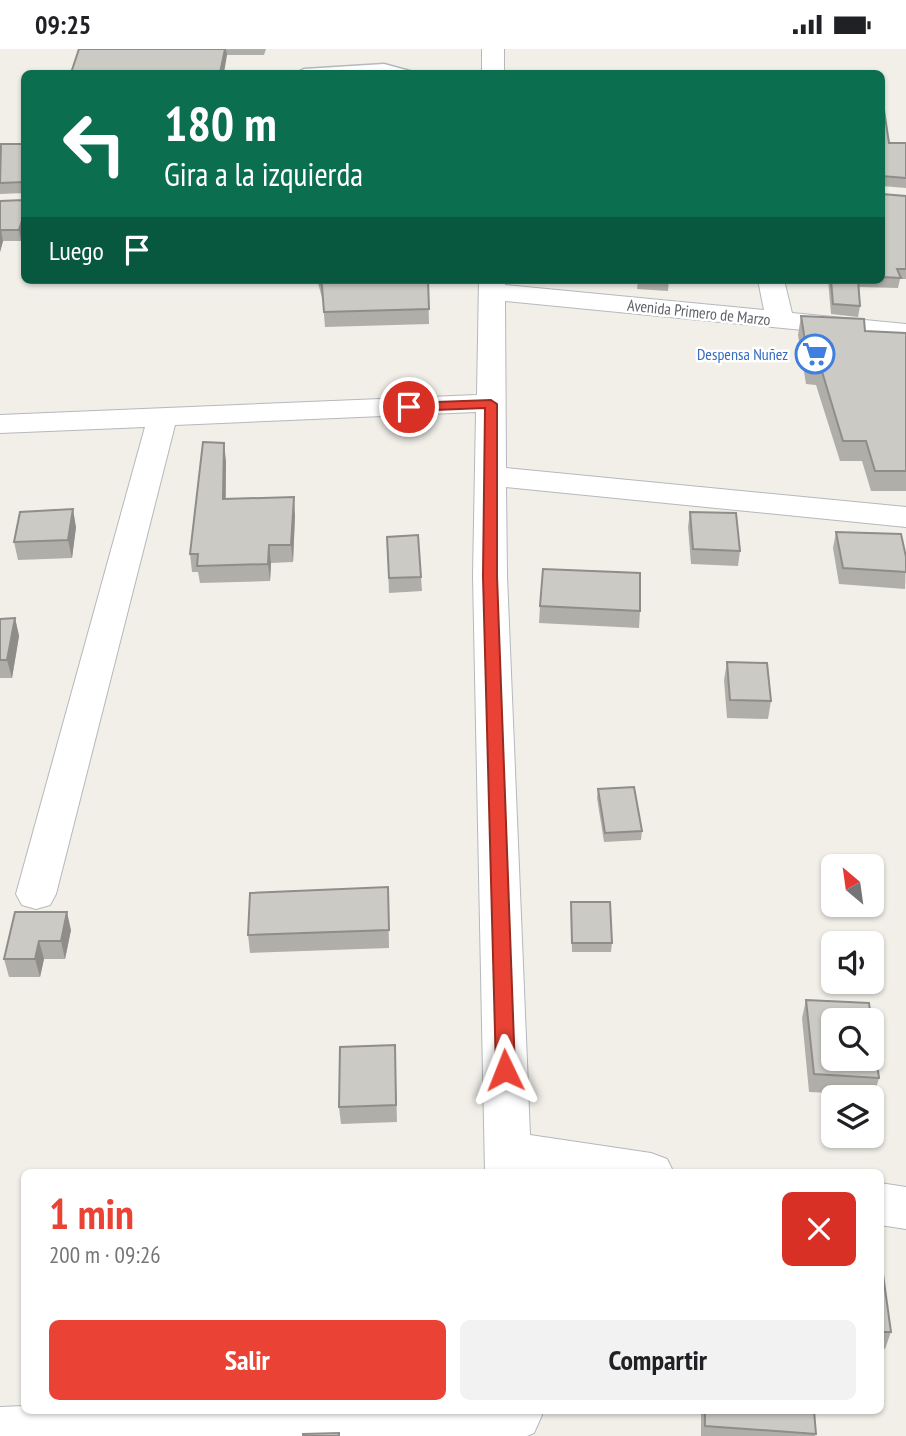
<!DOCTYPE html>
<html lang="es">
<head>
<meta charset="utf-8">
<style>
	body { margin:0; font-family:"PT Sans Narrow",sans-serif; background:#f2f2f2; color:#202124; height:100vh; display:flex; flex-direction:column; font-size:26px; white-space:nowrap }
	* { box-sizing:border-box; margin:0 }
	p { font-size:23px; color:#757577 }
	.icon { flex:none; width:38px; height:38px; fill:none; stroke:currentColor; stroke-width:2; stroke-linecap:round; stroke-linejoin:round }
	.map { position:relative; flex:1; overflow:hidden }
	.drawer { position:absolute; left:21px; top:1120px; width:863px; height:245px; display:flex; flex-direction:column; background:#fff; border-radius:10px; box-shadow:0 2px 5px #0004 }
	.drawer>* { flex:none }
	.hud { position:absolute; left:21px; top:21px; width:864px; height:214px; border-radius:10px; box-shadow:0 2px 5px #0004; background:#0b6e4f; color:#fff; overflow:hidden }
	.needle { width:46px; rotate:331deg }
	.tools { position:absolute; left:821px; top:805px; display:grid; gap:14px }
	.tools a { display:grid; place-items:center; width:63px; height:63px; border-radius:10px; background:#fff; box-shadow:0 2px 5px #0004; font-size:35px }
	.pin { position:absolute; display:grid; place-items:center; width:60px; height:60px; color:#fff; margin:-30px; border:4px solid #fff; border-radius:50%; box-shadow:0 2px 7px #0007 }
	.me { position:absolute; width:77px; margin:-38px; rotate:358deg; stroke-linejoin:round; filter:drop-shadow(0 0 5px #0008) }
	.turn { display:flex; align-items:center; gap:24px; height:147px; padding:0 28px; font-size:32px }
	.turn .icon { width:91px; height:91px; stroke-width:2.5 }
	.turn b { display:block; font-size:49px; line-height:60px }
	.then { display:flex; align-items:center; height:66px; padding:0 28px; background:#0003; gap:14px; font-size:26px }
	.round { display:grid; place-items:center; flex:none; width:74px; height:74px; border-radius:10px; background:#f2f2f2 }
	.head { display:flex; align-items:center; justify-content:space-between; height:119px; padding:0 28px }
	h1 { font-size:42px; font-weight:800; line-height:52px; color:#ea4335 }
	.button { display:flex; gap:14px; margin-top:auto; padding:14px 28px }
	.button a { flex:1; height:80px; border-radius:10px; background:#ea4335; color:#fff; font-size:28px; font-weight:800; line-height:80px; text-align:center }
	.button a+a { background:#f2f2f2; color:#202124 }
	.status { display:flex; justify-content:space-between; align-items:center; height:49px; padding:0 35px; background:#fff; direction:ltr }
	.status svg { height:19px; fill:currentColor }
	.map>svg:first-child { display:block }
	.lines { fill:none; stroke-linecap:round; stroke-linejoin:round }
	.service-casing { stroke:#b5b8bc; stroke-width:3 }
	.minor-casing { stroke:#b5b8bc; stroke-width:2 }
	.service { fill:#fff; fill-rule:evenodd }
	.minor { fill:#fff; fill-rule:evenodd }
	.wall { fill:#afaea9 }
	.shaded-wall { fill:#8f8d8a }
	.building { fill:#cccac5; stroke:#8f8d8a; stroke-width:2; fill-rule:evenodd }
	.route { fill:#ea4335; stroke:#982c22; stroke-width:2 }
	.labels { text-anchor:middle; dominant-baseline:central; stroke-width:5; stroke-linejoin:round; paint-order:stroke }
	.far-street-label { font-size:16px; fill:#5f6368; stroke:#fff }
	.far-shop-label { font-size:16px; fill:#366cbe; stroke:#fff; text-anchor:end }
</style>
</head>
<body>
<div class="status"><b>09:25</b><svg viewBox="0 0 49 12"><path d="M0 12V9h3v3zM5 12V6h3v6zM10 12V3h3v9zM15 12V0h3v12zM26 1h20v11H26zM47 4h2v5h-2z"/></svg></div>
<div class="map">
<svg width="906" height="1387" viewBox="0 0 906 1387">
	<rect width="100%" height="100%" fill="#f1efe8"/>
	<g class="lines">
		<defs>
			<path id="service" d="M384,15L417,24L384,21L335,24L298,23L304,20Z"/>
			<path id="minor" d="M482,0H504V24H482Z
				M479,231H505V236L764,261L758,231H784L792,264L906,275V291L505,252L506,419L906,458V478L506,438L507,527L530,1086L651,1104L667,1110L674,1124H485L473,527L476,363L175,376L56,845L50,856L36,860L22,856L16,845L145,378L0,384V366L477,346Z
				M880,1134L906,1138V1180L880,1176Z
				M24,1357V1362H540L542,1366L534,1384L527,1387H0V1358Z"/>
		</defs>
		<use href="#service" class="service-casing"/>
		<use href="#minor" class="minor-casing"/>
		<use href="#service" class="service"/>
		<use href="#minor" class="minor"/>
	</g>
	<path class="wall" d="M79,0H266L264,6H227Z
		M882,48L889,94H906V139L882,137Z
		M24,95V182L21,192H3L0,203V152L24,151V144L0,145V96Z
		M882,145L906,147V230H900L898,239L858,238L860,257L858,268L831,265L828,231H882Z
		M317,231H428L429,275L325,278L323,252Z
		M638,231H669L668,242L637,240Z
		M801,267L865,282L906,284V442H871L862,412H840L816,336L806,335L798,286Z
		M226,412V450L295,466L293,513L271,514L270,532L200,534L198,523H192L190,505Z
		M690,463L740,502L738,517L691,515L688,478Z
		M76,478L72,509L18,511L14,493Z
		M836,483L906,508L905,540L839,535L833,499Z
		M387,488L421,528L422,542L389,544Z
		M540,557L640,562L639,579L539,574Z
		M15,569L19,587L12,629H0V570Z
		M727,613L771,652L768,670L727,669L724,631Z
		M598,740L642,782L641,791L604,793L597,749Z
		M388,838L389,899L250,904L248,886Z
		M571,853L612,894L611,903H572Z
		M15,863L71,881L65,910H44L40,928H9L4,910Z
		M806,951L879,1029L874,1046L809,1043L802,969Z
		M395,996L397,1073L341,1075L339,1058Z
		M880,1204L891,1283L885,1300L880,1299Z
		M701,1362H814L816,1385L815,1387H701Z"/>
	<path class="shaded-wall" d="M225,0H226L227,6L224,24H220Z
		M24,165V182L21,192L19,181Z
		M1,181L3,192L0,203V184Z
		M224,394L226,412L225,467L223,450Z
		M294,448L295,466L293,513L291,496Z
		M73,460L76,478L72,509L68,491Z
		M269,496L271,514L270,532L268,515Z
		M15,569L19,587L12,629L7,611Z
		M67,863L71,881L65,910L61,892Z
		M39,892L44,910L40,928L35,910Z"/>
	<path class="building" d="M79,0H225L220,24H71Z
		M882,48L889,94H906V129L882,127V130Z
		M1,95H24V165L19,181H1L0,184V152L24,151V133L0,134Z
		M882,145L906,147V220H897L901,229L882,228Z
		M320,231H428L429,260L324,263L322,237Z
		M831,231H858L860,257L833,255Z
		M801,267L864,270L865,282L906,284V422H875L866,392H843L820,316H809Z
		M203,393L224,394L223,450L294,448L291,496H269L268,515L197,517L198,505H190Z
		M73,460L68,491L14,493L20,463Z
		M690,463L736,464L740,502L693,500Z
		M836,483L901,485L906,508V523L843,519Z
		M418,486L421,528L389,529L387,488Z
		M543,520L640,524V562L540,557Z
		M15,569L7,611H0V570Z
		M727,613L767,614L771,652L730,651Z
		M634,738L642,782L605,784L598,740Z
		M388,838L389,881L248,886L250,844Z
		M571,853H610L612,894H572Z
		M15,863H67L61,892H39L35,910H4Z
		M806,951L869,954L879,1029L814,1025ZM833,971H872V1010H833Z
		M395,996L396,1056L339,1058L340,998Z
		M880,1204L891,1283H880Z
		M705,1362H814L816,1385L705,1377Z
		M339,1384V1387H303V1385Z"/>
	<path class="route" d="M491,351L497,355V527L515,1021L512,1027L505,1029L498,1027L496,1021L483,527L485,359L409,362L402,358L409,354Z"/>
	<defs>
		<symbol id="supermarket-ring" viewBox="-11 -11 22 22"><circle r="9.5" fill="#fff" stroke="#3f7fe0" stroke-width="1.5"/><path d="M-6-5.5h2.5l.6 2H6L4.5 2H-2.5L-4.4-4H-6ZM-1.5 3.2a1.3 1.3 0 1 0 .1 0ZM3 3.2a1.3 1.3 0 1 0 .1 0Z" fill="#3f7fe0"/></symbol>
	</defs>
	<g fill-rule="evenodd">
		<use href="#supermarket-ring" x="793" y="283" width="44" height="44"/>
	</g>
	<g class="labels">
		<g class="far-street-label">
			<text transform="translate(699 263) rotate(6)">Avenida Primero de Marzo</text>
		</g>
		<g class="far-shop-label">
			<text x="788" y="305">Despensa Nuñez</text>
		</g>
	</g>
</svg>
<div class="tools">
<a><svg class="needle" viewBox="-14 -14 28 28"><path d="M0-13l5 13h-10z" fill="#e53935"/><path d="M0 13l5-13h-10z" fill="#757577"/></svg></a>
<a><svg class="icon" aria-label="sound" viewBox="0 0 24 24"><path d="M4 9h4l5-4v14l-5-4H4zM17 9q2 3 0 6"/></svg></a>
<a><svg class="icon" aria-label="search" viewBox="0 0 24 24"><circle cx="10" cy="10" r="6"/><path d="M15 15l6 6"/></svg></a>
<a><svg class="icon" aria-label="layers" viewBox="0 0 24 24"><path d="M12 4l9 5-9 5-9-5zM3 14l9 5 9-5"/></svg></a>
</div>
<div class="pin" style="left:409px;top:358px;background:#d93025"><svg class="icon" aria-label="arrive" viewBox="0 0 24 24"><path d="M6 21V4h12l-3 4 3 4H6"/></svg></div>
<svg class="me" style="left:505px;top:1021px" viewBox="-20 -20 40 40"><path d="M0-17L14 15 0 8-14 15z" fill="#ea4335" stroke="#fff" stroke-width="4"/></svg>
<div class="hud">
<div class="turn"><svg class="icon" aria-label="left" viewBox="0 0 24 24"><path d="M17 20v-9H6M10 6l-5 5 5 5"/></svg><div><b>180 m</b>Gira a la izquierda</div></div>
<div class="then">Luego<svg class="icon" aria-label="arrive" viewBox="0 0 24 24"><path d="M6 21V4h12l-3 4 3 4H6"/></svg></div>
</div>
<section class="drawer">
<div class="head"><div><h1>1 min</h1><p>200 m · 09:26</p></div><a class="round" style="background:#d93025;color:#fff"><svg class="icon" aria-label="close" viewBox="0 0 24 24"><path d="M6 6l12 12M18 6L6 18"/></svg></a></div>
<div class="button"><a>Salir</a><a>Compartir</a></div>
</section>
</div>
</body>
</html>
